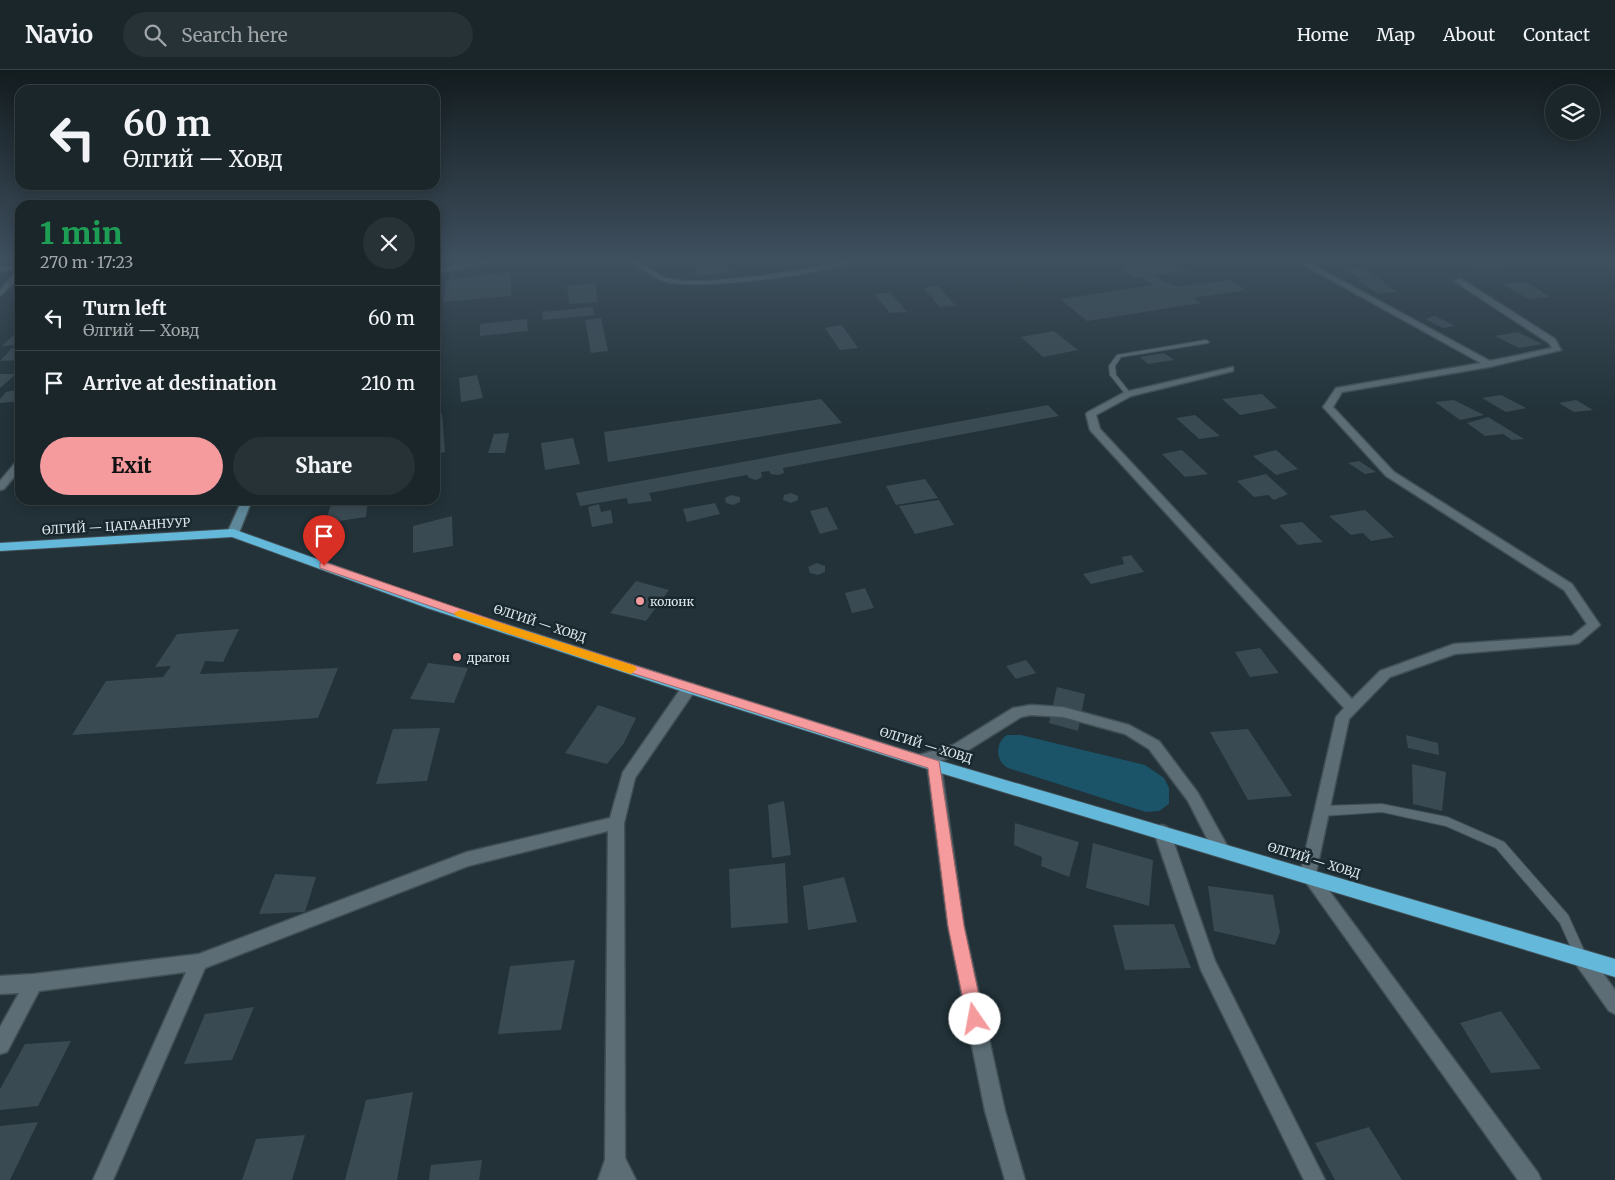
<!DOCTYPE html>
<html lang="en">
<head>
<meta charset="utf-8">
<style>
	body { margin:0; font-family:Merriweather,serif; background:#273236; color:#f1f3f6; height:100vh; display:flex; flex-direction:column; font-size:19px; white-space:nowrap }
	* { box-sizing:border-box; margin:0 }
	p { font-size:16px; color:#9fa5a8 }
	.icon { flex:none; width:28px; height:28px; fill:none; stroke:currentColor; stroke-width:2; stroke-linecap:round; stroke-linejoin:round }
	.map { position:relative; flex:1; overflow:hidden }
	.details { position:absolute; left:15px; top:130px; width:425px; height:305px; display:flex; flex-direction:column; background:#1a262a; border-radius:15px; box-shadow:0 2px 12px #0003,0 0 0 1px #384347 }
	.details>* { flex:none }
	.hud { position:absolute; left:15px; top:15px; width:425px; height:105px; border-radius:15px; box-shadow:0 2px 12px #0003,0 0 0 1px #384347; background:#1a262a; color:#f1f3f6; overflow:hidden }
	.controls { position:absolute; left:1545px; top:15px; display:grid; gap:10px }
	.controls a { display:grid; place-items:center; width:55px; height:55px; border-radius:50%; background:#1a262a; box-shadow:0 2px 12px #0003,0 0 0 1px #384347; font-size:25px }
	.pin { position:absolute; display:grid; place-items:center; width:42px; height:42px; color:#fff; margin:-51px -21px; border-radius:50% 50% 50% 0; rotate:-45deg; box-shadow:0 0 5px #0007 }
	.pin .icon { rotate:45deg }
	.me { position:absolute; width:55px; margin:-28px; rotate:348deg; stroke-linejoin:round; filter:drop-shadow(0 0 4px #0008) }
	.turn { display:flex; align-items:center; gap:18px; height:105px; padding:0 25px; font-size:22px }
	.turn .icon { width:65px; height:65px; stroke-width:2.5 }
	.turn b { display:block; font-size:35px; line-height:42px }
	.round { display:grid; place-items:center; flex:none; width:52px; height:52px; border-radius:26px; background:#273236 }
	.headline { display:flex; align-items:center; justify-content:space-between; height:85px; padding:0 25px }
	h1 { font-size:30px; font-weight:800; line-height:38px; color:#1e9e55 }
	.button { display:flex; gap:10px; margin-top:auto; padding:10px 25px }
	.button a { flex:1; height:58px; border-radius:30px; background:#f59b9e; color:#111; font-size:20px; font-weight:800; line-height:58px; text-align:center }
	.button a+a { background:#273236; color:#f1f3f6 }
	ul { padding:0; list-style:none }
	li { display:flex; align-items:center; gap:15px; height:65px; padding:0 25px; border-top:1px solid #384347 }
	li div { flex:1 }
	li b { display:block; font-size:19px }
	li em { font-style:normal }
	header { display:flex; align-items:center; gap:30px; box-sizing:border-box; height:70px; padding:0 25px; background:#1a262a; border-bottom:1px solid #384347 }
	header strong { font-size:24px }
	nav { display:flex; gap:28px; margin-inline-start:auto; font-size:18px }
	.search { width:350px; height:45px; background:#273236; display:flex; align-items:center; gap:12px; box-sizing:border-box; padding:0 18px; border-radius:28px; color:#9fa5a8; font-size:19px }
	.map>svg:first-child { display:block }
	.green { fill:#1b5369 }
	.building { fill:#3a4a52 }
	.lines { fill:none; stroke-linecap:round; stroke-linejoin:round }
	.service-casing { stroke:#414f55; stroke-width:2 }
	.minor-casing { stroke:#414f55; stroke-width:3 }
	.secondary-casing { stroke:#414f55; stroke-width:3 }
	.trunk-casing { stroke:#414f55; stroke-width:2 }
	.service { fill:#5c6d75; fill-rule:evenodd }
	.minor { fill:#5c6d75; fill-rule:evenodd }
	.secondary { fill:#5f899a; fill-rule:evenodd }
	.trunk { fill:#64b8d9; fill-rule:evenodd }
	.route { fill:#f59b9e; stroke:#9f6567 }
	.slow { fill:#f59e0b }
	.poi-dot { fill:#f59b9e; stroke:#18282e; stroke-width:2 }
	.labels { text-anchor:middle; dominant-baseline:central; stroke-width:5; stroke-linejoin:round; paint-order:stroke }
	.street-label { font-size:12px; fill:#dee8ec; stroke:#18282e }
	.poi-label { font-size:12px; fill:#dee8ec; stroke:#18282e; text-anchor:start }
</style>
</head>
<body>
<header>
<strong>Navio</strong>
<div class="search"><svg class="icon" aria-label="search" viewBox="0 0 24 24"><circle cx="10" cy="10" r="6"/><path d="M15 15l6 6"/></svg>Search here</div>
<nav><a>Home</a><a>Map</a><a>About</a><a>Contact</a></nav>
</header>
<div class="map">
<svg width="1615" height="1110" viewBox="0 0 1615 1110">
	<rect width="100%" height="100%" fill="#223238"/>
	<path class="green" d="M1007,665H1021L1145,695L1164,708L1169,718V734L1159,741L1146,742L1008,698C995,691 995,673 1007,665Z"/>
	<path class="building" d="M691,189H724L730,202L699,206Z
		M1171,190L1187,201L1153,206L1176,217L1229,210L1246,220L1193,228L1201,233L1087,251L1060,229L1154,215L1141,207L1134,208L1119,198Z
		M1468,191H1488L1501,199L1480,200Z
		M1362,197L1375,207L1357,208L1344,199Z
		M511,202V226L443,232L446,210Z
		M1378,208L1397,222L1377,223L1357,210Z
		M1527,212L1550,227L1528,229L1502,214Z
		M595,213L598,232L569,234L567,216Z
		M938,216L956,236L940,237L923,218Z
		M890,222L907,242L890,243L874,224Z
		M593,237L594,245L543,250L542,242Z
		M1435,246L1455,256L1443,258L1425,249Z
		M601,248L608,281L591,283L585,250Z
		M527,249L528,261L480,266V254Z
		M842,255L858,278L840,280L825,258Z
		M1054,261L1078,280L1043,287L1021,267Z
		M1518,262L1542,274L1519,278L1495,266Z
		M16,263H20V275L2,276Z
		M12,278H20V290L0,291Z
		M1164,283L1174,290L1148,294L1140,287Z
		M0,304H16L0,318Z
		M477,305L483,328L461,332L459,308Z
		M20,319V331L0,333V329L6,322Z
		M1262,324L1277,338L1240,345L1222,329Z
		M1501,325L1526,338L1506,342L1482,328Z
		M821,329L842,353L608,392L604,362Z
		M1454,330L1484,345L1460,350L1435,332Z
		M1576,330L1593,340L1574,342L1559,333Z
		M1048,335L1059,346L783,398L784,403L778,405L771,404L769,401L761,402L762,407L756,410L749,408L747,405L649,423L652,431L628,434L627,428L580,436L576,423Z
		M442,343L445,382L435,384V344Z
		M1195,345L1220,366L1199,369L1176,348Z
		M1488,347L1524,369L1512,370L1503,364L1485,366L1467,353Z
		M509,363L505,383H488L494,364Z
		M573,368L580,394L545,400L541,373Z
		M1182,380L1208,404L1185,407L1162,384Z
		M1276,380L1298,399L1276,405L1253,386Z
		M1359,391L1376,402L1365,404L1348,393Z
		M1266,404L1288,424L1274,430L1268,425L1254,427L1237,411Z
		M925,409L938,428L896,435L886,416Z
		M791,423L798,426V430L791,433L783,430L784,425Z
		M731,425L740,427V432L733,435L726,433L725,428Z
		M96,430H129L92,434Z
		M368,430L366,447L325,453L332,431Z
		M939,430L954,455L915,464L899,436Z
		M715,433L720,444L687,452L683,439Z
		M599,434L601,442L611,440L613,453L592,457L588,437Z
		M827,437L838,459L820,464L810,441Z
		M1365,440L1394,467L1371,471L1363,463L1351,465L1329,446Z
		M452,446L453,476L413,483V456Z
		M1302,452L1323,472L1298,475L1279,455Z
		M1131,485L1144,502L1091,514L1083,504L1124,494L1122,487Z
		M817,493L825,496V502L818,505L810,503L808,497Z
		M636,511L669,520L646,551L610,543Z
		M865,518L874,538L852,543L845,523Z
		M239,559L223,592L205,591L200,604L338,598L318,648L72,665L106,611L163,607L171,596L155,597L177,564Z
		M1260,578L1279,603L1250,607L1235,582Z
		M1026,590L1036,603L1016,609L1006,596Z
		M428,593L468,598L454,633L410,629Z
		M1057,617L1085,624L1078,661L1049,653Z
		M598,635L636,648L624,673L607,694L565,683Z
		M440,658L427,711L376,714L393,659Z
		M1248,659L1292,726L1248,730L1210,662Z
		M1406,665L1438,673L1439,685L1408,678Z
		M1412,694L1446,702L1442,741L1413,734Z
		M784,731L791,785L772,788L768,735Z
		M1015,753L1079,772L1069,807L1041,796L1042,787L1014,775Z
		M1093,773L1153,790L1149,836L1086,818Z
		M785,793L788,853L731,858L729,799Z
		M275,804L316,807L305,842L259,844Z
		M844,807L857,852L808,860L803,816Z
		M1208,816L1273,825L1280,862L1275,875L1214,861Z
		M1174,854L1191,898L1125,900L1113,855Z
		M575,890L561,960L498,964L510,896Z
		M254,937L232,990L184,994L205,944Z
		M1501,941L1541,999L1491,1003L1460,953Z
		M71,971L38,1036L0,1040V1019L25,974Z
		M413,1022L397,1110H345L366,1030Z
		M38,1052L10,1110H0V1056Z
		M1369,1057L1402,1110H1335L1315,1073Z
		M305,1065L292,1110H242L256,1069Z
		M482,1090L479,1110H429L431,1095Z"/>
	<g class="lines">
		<defs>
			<path id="service" d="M502,189H512L435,203V199Z
				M626,189L636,190L665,208L684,211H706L761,206L818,197L850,189H857C830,205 697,220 666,212C654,208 637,196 626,189Z
				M20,195V199L0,201V197Z
				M1206,270L1209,272L1208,273L1121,287L1115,296L1116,305L1131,324L1130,325H1126L1110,305L1109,296L1117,285Z
				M1382,734L1447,747L1504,772L1568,845L1587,887L1585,891L1581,893L1577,891L1560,853L1496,778L1446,756L1382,742L1322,746L1318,744L1317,741L1318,738L1322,736Z"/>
			<path id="minor" d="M1293,189H1302L1490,291L1552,278L1549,273L1454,211L1461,209L1555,269L1561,280L1489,297L1342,322L1333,337L1394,402L1572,514L1600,555L1579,573L1575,574L1455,584L1390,607L1349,649L1316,803L1538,1103L1541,1110H1518L1300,804L1336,647L1344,638L1090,360L1086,344L1088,342L1125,322L1233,297V301L1131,326L1096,345L1100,359L1352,629L1380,601L1454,574L1572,566L1587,554L1564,520L1386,406L1323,337L1336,318L1481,293Z
				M17,201H20V207L0,226V220Z
				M20,391V400L4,419L0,420V411L16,392Z
				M689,613L694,614L696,618L694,622L635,708L624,753L625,1088L636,1110H598L605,1090L608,761L468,796L205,898L113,1110H93L186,902L39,921L7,982L0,984V957L19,923L0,924V906L34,904L199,884L467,782L610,748L623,702L684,614Z
				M1031,635L1063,637L1129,655L1159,671L1198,723L1229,779L1227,784L1221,786L1215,784L1188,731L1149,679L1125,664L1063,647L1031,645L1021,647L962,684L939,691L941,695L964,856L1005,1041L1025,1110H1005L985,1041L948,856L927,694L921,696L916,694L914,690L916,686L953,675L1013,638Z
				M1162,755L1167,757L1170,762L1215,891L1325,1110H1304L1201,900L1154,762L1157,757Z
				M1581,879L1587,881L1615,920V944L1609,941L1575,893L1572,887L1575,881Z"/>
			<path id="secondary" d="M242,430H252L239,463L237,465H229L227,463Z"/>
			<path id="trunk" d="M233,459L437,532L694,614L934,689L1615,889V907L934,701L684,622L427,538L232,467L0,481V473Z"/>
		</defs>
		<use href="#service" class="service-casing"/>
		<use href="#minor" class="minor-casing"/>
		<use href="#secondary" class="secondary-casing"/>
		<use href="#trunk" class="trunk-casing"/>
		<use href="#service" class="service"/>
		<use href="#minor" class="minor"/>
		<use href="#secondary" class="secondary"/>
		<use href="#trunk" class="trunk"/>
	</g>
	<linearGradient id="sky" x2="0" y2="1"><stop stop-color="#131c1f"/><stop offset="0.55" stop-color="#3e4f5e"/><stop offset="1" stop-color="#3e4f5e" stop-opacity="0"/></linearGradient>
	<rect width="1615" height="344" fill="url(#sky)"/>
	<path class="route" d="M324,492L528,562L939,691L964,856L984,949L981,954L975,957L970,954L967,949L948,856L928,698L520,567L320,498V493Z"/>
	<path class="slow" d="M460,540L635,596L637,599L631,604L456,546L454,543Z"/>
	<g class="poi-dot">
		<circle cx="640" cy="531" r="5"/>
		<circle cx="457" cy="587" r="5"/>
	</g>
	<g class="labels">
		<g class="street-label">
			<text transform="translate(116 456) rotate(-3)">ӨЛГИЙ — ЦАГААННУУР</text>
			<text transform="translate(540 553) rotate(18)">ӨЛГИЙ — ХОВД</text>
			<text transform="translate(926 675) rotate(17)">ӨЛГИЙ — ХОВД</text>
			<text transform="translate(1314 790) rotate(17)">ӨЛГИЙ — ХОВД</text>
		</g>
		<g class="poi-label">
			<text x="650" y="531">колонк</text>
			<text x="467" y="587">драгон</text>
		</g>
	</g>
</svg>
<div class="controls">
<a><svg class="icon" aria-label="layers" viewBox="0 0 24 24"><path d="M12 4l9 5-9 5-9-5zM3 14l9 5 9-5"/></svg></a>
</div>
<div class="pin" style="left:324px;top:496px;background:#d93025"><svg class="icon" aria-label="arrive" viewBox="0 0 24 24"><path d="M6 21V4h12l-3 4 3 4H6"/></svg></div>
<svg class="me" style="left:975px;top:949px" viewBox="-20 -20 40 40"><circle r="19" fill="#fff"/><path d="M0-13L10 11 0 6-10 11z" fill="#f59b9e"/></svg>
<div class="hud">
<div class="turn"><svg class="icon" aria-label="left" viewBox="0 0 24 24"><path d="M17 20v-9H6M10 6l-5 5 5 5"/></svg><div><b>60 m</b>Өлгий — Ховд</div></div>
</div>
<section class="details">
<div class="headline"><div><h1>1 min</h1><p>270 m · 17:23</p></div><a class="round"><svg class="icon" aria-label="close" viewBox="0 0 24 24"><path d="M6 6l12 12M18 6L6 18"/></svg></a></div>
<ul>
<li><svg class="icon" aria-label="left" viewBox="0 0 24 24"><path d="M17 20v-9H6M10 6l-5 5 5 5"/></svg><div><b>Turn left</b><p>Өлгий — Ховд</p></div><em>60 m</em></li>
<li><svg class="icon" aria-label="arrive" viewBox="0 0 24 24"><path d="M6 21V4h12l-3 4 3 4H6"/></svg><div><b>Arrive at destination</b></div><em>210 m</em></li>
</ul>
<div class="button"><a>Exit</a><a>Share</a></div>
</section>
</div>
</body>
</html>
